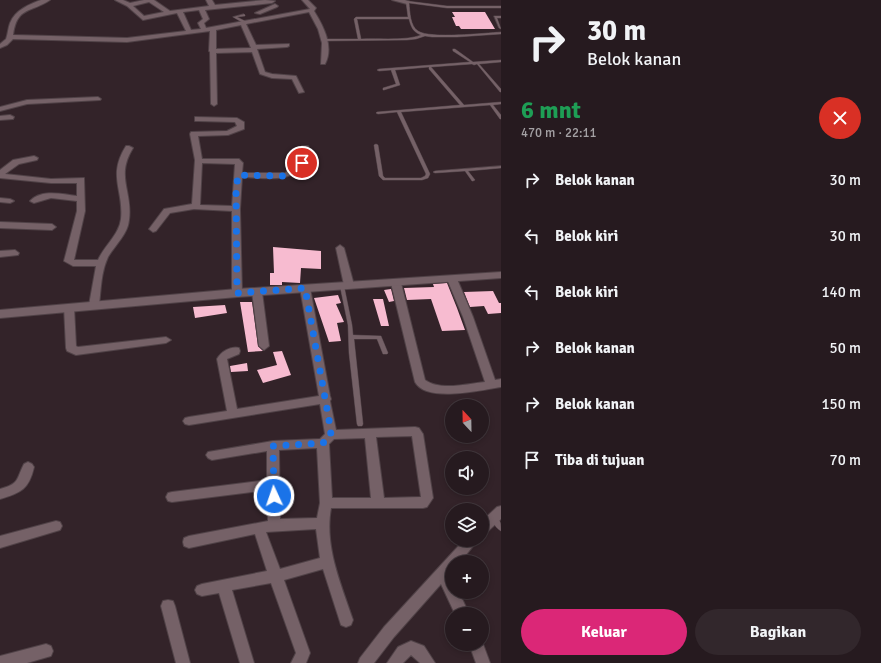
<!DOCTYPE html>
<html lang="id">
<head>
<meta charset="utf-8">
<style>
	body { margin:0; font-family:Signika,sans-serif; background:#32272c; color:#f1f3f6; height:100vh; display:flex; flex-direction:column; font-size:15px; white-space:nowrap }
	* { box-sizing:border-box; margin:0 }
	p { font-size:13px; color:#a4a1a4 }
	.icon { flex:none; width:22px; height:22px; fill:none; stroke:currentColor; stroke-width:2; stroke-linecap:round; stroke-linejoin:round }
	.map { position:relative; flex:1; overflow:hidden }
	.panel { display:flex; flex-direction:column; background:#261a1f; width:380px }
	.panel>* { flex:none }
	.guide { background:#261a1f; color:#f1f3f6; overflow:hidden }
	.needle { width:26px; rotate:338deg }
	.fabs { position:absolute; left:445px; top:399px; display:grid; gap:8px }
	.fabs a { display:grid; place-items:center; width:44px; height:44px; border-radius:50%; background:#261a1f; box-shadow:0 2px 6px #0003,0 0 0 1px #42383d; font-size:20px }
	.pin { position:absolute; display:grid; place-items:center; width:34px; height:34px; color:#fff; margin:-17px; border:2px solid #fff; border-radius:50%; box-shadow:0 1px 4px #0007 }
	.me { position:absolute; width:44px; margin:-22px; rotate:357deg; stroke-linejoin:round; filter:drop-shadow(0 0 3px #0008) }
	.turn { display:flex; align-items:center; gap:14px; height:84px; padding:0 20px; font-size:18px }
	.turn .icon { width:52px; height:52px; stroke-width:2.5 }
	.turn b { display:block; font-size:28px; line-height:34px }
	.round { display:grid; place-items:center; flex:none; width:42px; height:42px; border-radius:21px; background:#32272c }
	.head { display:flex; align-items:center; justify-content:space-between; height:68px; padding:0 20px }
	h1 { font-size:24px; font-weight:800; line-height:30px; color:#1e9e55 }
	.action { display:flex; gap:8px; margin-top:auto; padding:8px 20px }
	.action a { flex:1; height:46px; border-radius:24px; background:#db2777; color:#fff; font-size:16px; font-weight:800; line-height:46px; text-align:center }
	.action a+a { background:#32272c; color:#f1f3f6 }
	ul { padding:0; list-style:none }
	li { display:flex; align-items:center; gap:12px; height:56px; padding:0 20px }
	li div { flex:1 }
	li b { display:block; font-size:15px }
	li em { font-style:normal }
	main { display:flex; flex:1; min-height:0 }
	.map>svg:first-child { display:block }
	.building { fill:#f7bbd0 }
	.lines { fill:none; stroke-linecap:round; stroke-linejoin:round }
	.lane-casing { stroke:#504247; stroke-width:1 }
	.street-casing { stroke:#504247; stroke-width:2 }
	.secondary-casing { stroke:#504247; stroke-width:2 }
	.lane { fill:#756167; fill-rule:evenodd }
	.street { fill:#756167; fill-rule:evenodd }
	.secondary { fill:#756167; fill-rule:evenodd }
	.route { stroke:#1a73e8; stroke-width:7; stroke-dasharray:0 12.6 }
</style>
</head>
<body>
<main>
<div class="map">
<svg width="501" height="663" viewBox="0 0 501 663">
	<rect width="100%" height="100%" fill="#332329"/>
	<path class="building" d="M452,12H485L495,29H461L459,26H456L452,17H455Z
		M273,247L321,251V269L301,268L300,283L282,282V285H270V273H274Z
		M447,283L457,308L465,330L442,331L431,299L407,300L404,288L434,287L433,284Z
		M391,289L394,301L389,302L384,290Z
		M493,291L499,303H501V313L488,314L484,306L470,307L464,292Z
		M338,295L341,303L336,304L344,322L337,323L341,341L329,342L314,298Z
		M373,299H383L389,326H381Z
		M240,302H252L258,346L263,351L248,352Z
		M225,305L227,313L195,318L193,307Z
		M282,351L291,375L263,383L257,370L277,365L273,352Z
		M247,363L248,371L231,372L230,366Z"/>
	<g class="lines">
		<defs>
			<path id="lane" d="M407,1L447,6H501V8H447L409,3C410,12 410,26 418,31C430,39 485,33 501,32V34L457,37H432L425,36L416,39L407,40L323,41L321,40L323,39H358L354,19L356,17H408L406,2ZM358,19H409C411,27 413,32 421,35C406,41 379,38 361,39L357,19Z
				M244,14L245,15V16L237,17L247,22V24H245L233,17Z
				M494,16H501V18H497L501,29L499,28Z
				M453,49H455L473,62L501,60V62L479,64L501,89V92H500L477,64L474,65L472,64L431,67L464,105L501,102V104L493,105L501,115V119H500L490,105L401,112L430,174L428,178L422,180H383L379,176L374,145L376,144L378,145L383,176L385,178H421L425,176L426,174L397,112L378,114L376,113L377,112L460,105L429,69V67L395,70L400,85L384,90H383V88L396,84L391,70L379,71L377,70L379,69L470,62L453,51Z
				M501,166V168L468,171L475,180L473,181H472L465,171L435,173L433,172L435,171Z
				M342,284L344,286L352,325L353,335L381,336L388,353L387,354H383L377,339H354L363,424L362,426H358L357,424L349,353L348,325L340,286Z
				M494,516C501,519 501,524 501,531C497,529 493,523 491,519L492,517Z"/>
			<path id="street" d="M41,0H50C31,13 17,6 13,35L127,38L186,31L177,13L143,20L127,6L115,0H123L130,3L144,0H154L170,11L209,6L206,0H212L215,5L265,0L275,1L272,3L205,10L209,19L204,23L206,28L310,9L302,0H308L316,8L314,11C324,27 334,47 325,64H321L322,43L318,29L309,12L246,24L256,45L289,44V46L287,47L257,49L265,72L272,74L296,76L304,92L299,93L292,79L272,78L260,74L252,52L216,53L217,104L214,106L211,104L210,52L209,51L210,31L127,42L13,39L7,45L0,48V44L6,39C8,34 8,28 10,23C15,10 30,4 41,0ZM149,2L164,12L144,16L133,6ZM199,10L203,19L198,23L201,29L191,30L183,12ZM241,25L251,48L216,49V30Z
				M392,0H405L410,2L407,4Z
				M275,4L278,6L277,7L260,14L255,13Z
				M98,97L101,99L100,100L27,104L0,111V107L27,100Z
				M10,115L14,117L13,119L0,120V116Z
				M195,117L237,118L244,122V129L228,135L198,136L202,159H239L243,163L242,173H285L296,165L302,146H308L309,148C302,186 272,178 242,177L240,209L242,293L237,296L232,293V211L194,209L170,213L156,231L153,232L149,229L164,209L192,204L195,160L190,134L191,132L227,131L237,126L235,122L198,121H195ZM202,163L235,164L232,206L200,205Z
				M126,146H129L133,148C115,177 133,191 129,220C128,234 115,245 108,257C101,272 101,289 99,305L94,308L89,305L96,266H73L64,261L77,211V201L51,198L34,203L30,201C41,189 62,194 77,196V183H51L0,178V170L13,160L34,156L38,158L37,160L19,164L5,174L51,179L84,178L85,211L74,260H98C104,246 119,235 121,219C124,190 107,176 126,146Z
				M0,198L10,199L14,201L10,203L0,202Z
				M0,222L52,224L56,227L52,230L0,228Z
				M340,245L344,248L354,285L349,288L344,285L336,248Z
				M15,250L19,253L18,255L0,257V251Z
				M452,276L457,279L473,317L495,380L501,379V387C482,390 426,403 415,382L391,283L396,280L401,283L425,380C440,391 467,384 485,382L463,317L447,279Z
				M305,285L310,288L330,396L331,399L330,401L336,430L415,427L419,428L423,434L433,498L427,507L423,508H331C324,546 341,584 353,620L351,625L346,627L341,625L323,569L284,580L310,653L306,663H291L296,653L271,583L232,590L254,663H240L219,593L202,596L197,594L195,590L197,586L202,584L267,571L255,534L189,548L184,546L183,542L184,538L189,536L268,521L267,490L172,502L168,501L166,497L168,493L172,492L267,480V451L212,460L208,458L206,455L208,452L273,441L320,439L325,434L320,404L189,425L185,424L183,421L185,418L189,417L227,411L217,359C221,352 230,346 239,348L240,351L239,354L227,359L237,409L319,396L300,288ZM412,436L421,497L384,498L376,437ZM365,438L371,498H332L329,444L334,439ZM317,448L320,503L317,518L280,519L279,450ZM316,529L320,558L280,569L266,532Z
				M257,289L262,292L269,346L264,350L259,346L252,292Z
				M69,304L74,307L76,346L78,347L166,337L171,340L166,343L76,355L67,351L66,348L64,307Z
				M28,462L32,464L34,467C29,489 21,493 0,499V489C20,484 16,479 24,464Z
				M501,506V519L486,533L482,534V521L497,507Z
				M56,521L60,522L62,526L60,530L0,548V536Z
				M464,540H478L460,562H452V571L450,574L452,578V592H459L469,614H455L441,584L394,637L374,663H358L360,658L384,627Z
				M168,600L173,601L175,606L190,663H176L161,606L163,601Z
				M411,641L424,646L435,663H420L411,655L403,663H387L398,647Z
				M482,641L483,644L490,663H476L469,644H482Z
				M46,644L51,646L53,651L51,656L27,663H0V656Z"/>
			<path id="secondary" d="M501,272V278L237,297L0,318V310L237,289Z"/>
		</defs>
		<use href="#lane" class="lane-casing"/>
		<use href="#street" class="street-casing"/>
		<use href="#secondary" class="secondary-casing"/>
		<use href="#lane" class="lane"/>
		<use href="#street" class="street"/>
		<use href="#secondary" class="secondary"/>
	</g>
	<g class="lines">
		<path class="route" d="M274,496L273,446L323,443L331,435L329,420L305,288L237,293L236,191L238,175L283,176L293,172L302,163"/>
	</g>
</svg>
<div class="fabs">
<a><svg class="needle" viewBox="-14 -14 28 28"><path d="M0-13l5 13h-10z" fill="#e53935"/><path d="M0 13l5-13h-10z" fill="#a4a1a4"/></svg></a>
<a><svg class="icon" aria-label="sound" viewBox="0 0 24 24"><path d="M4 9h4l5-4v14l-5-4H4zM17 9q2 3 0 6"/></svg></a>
<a><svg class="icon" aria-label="layers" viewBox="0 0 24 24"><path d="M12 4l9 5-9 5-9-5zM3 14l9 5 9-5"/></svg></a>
<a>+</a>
<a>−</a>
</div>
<div class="pin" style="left:302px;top:163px;background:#d93025"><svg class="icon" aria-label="arrive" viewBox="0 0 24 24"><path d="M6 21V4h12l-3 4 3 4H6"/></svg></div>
<svg class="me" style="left:274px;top:496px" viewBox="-20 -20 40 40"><circle r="17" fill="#1a73e8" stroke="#fff" stroke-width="3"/><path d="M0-11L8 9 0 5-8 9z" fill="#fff"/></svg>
</div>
<section class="panel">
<div class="guide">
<div class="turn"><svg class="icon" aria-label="right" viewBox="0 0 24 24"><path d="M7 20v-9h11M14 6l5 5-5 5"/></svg><div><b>30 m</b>Belok kanan</div></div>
</div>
<div class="head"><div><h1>6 mnt</h1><p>470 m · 22:11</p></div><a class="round" style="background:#d93025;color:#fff"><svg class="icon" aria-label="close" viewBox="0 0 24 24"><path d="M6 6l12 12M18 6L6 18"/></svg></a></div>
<ul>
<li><svg class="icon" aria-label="right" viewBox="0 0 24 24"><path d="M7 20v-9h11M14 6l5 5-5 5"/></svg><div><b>Belok kanan</b></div><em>30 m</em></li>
<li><svg class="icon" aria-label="left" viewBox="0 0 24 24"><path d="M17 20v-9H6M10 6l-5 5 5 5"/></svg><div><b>Belok kiri</b></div><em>30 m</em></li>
<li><svg class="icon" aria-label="left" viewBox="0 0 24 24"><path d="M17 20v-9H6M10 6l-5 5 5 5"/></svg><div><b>Belok kiri</b></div><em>140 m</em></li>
<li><svg class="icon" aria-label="right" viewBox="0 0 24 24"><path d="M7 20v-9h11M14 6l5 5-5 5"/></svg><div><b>Belok kanan</b></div><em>50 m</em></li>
<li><svg class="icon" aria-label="right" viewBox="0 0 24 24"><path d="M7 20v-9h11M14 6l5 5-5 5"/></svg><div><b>Belok kanan</b></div><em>150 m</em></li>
<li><svg class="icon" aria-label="arrive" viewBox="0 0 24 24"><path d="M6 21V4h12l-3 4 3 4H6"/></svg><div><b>Tiba di tujuan</b></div><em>70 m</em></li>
</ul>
<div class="action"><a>Keluar</a><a>Bagikan</a></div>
</section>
</main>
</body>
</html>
